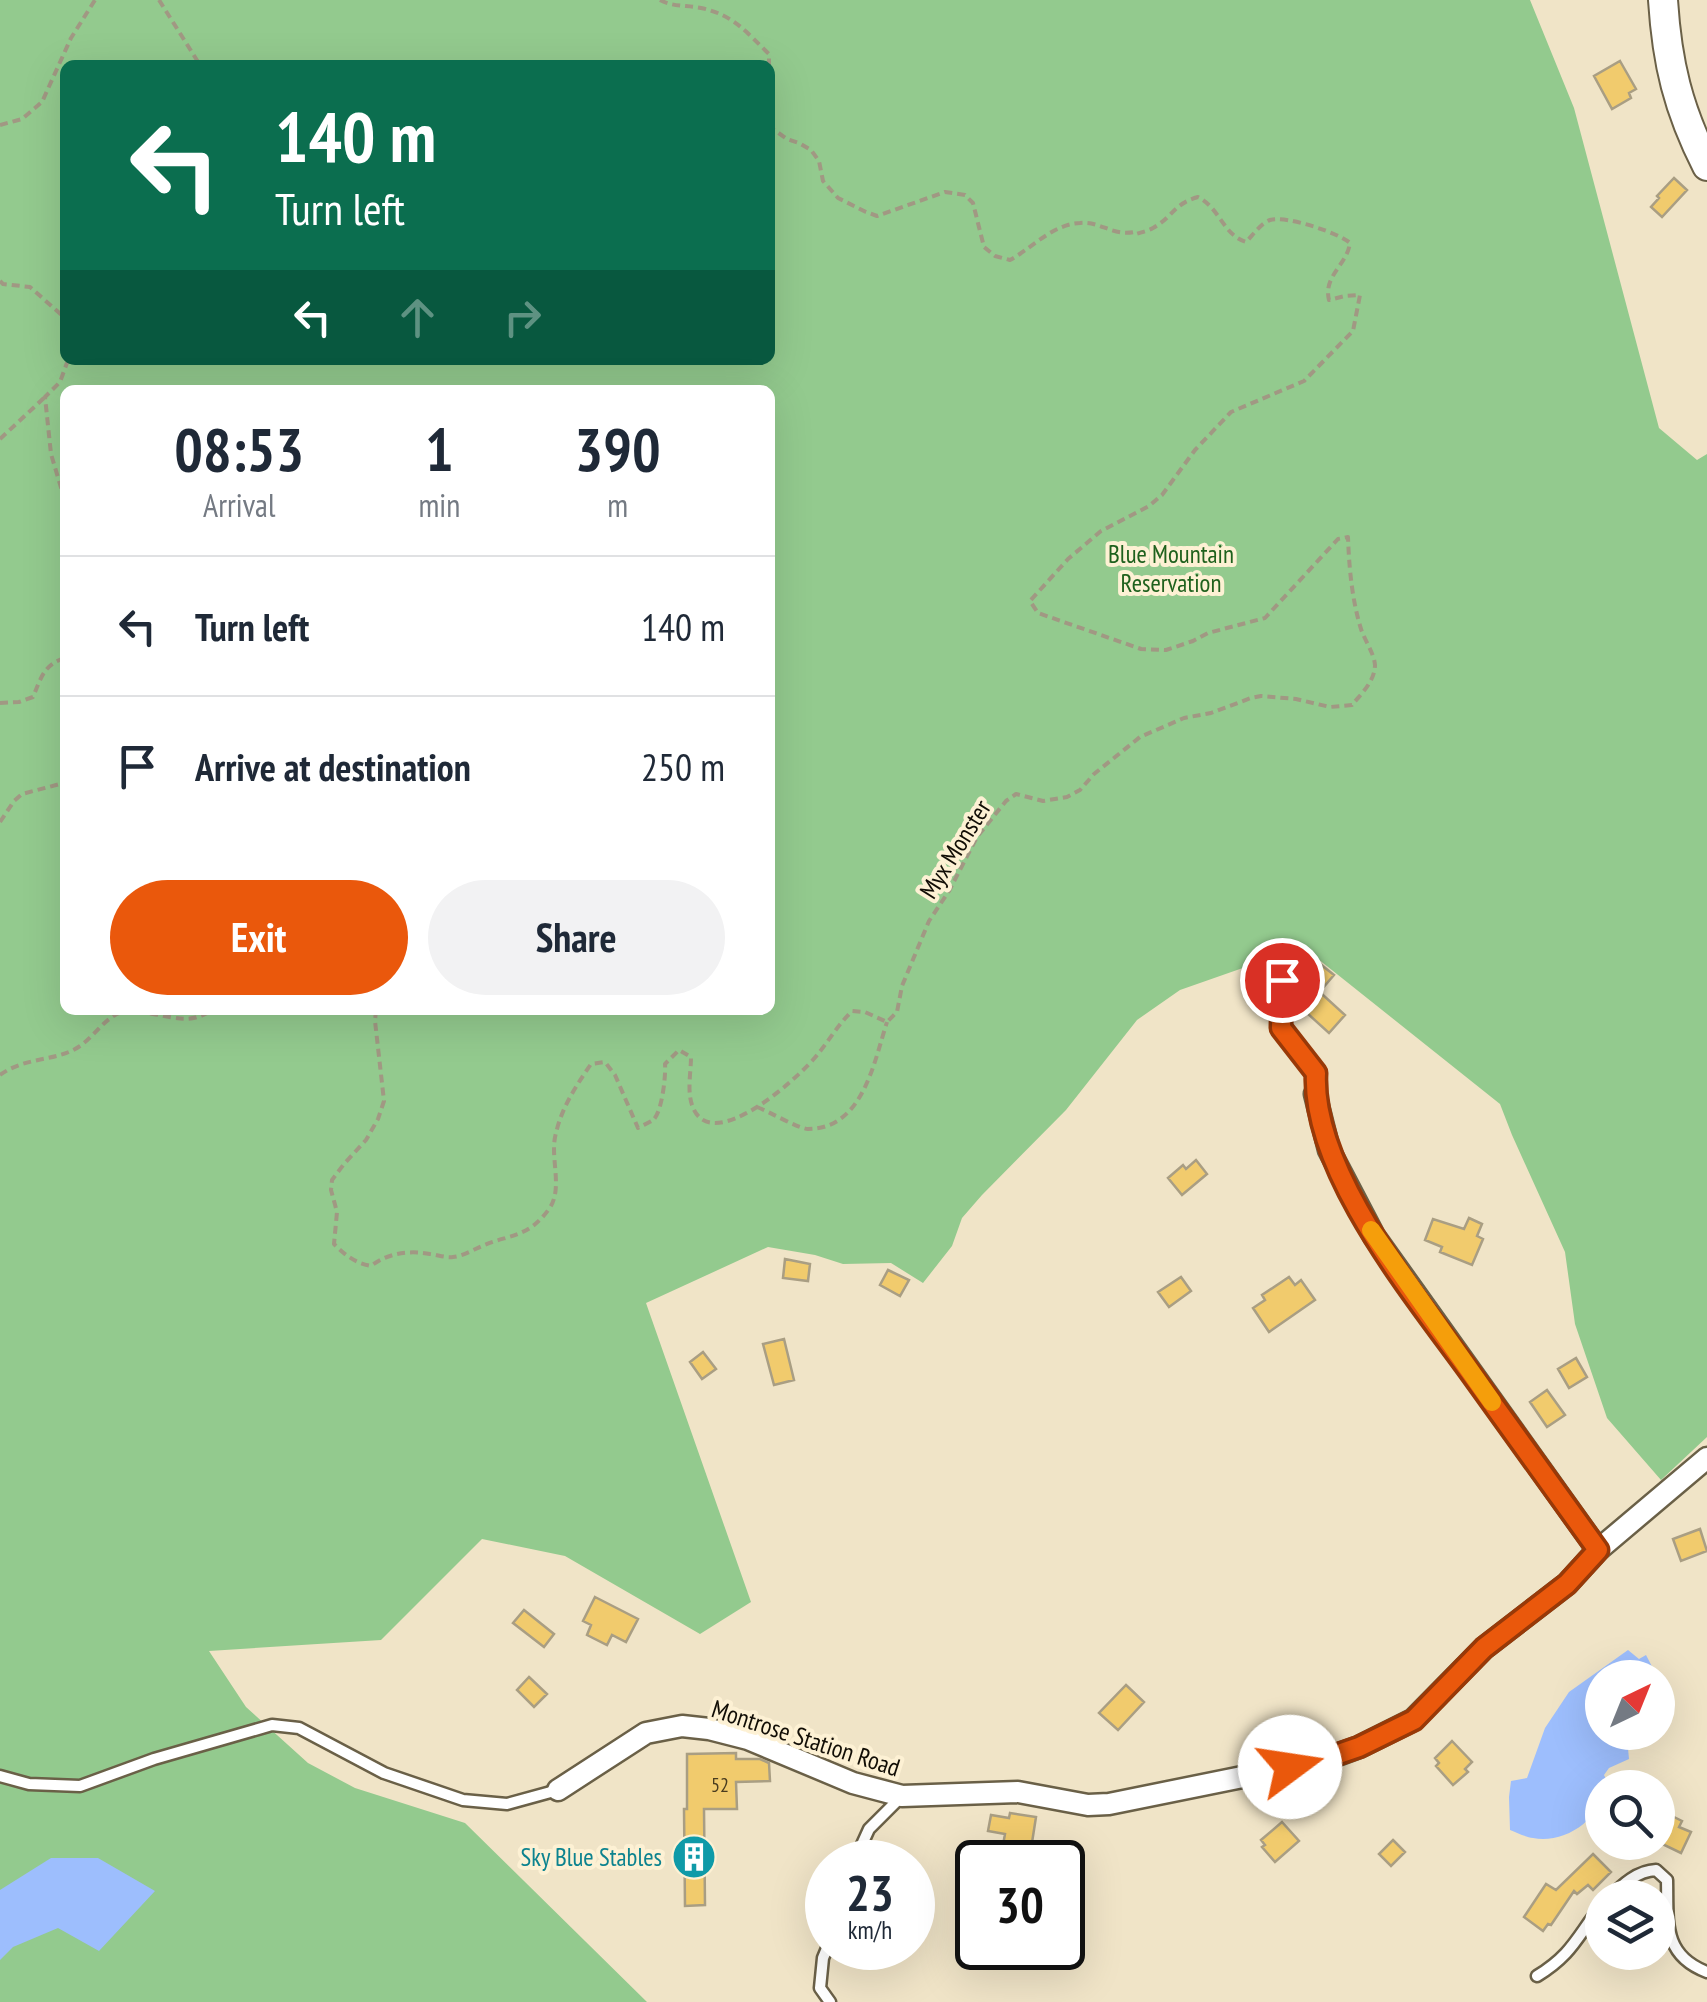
<!DOCTYPE html>
<html lang="en">
<head>
<meta charset="utf-8">
<style>
	body { margin:0; font-family:"PT Sans Narrow",sans-serif; background:#f2f2f3; color:#1f2937; height:100vh; display:flex; flex-direction:column; font-size:38px; white-space:nowrap }
	* { box-sizing:border-box; margin:0 }
	p { font-size:32px; color:#747a83 }
	.icon { flex:none; width:55px; height:55px; fill:none; stroke:currentColor; stroke-width:2; stroke-linecap:round; stroke-linejoin:round }
	.map { position:relative; flex:1; overflow:hidden }
	.sheet { position:absolute; left:60px; top:385px; width:715px; height:630px; display:flex; flex-direction:column; background:#fff; border-radius:15px; box-shadow:0 10px 40px #0002 }
	.sheet>* { flex:none }
	.banner { position:absolute; left:60px; top:60px; width:715px; height:305px; border-radius:15px; box-shadow:0 10px 40px #0002; background:#0b6e4f; color:#fff; overflow:hidden }
	.needle { width:65px; rotate:43deg }
	.fabs { position:absolute; left:1585px; top:1660px; display:grid; gap:20px }
	.fabs a { display:grid; place-items:center; width:90px; height:90px; border-radius:50%; background:#fff; box-shadow:0 10px 40px #0002; font-size:50px }
	.speed { position:absolute; left:805px; top:1840px; display:flex; gap:20px; font-size:50px; font-weight:700; text-align:center }
	.speed>* { display:grid; place-content:center; width:130px; height:130px; border-radius:50%; background:#fff; box-shadow:0 10px 40px #0002; line-height:1 }
	.speed small { font-size:25px; font-weight:400 }
	.speed .limit { border:5px solid #111; border-radius:15px; background:#fff; color:#111 }
	.pin { position:absolute; display:grid; place-items:center; width:85px; height:85px; color:#fff; margin:-42px; border:5px solid #fff; border-radius:50%; box-shadow:0 2px 10px #0007 }
	.me { position:absolute; width:110px; margin:-55px; rotate:76deg; stroke-linejoin:round; filter:drop-shadow(0 0 8px #0008) }
	.turn { display:flex; align-items:center; gap:35px; height:210px; padding:0 50px; font-size:45px }
	.turn .icon { width:130px; height:130px; stroke-width:2.5 }
	.turn b { display:block; font-size:70px; line-height:85px }
	.lanes { display:flex; align-items:center; height:95px; padding:0 50px; background:#0003; justify-content:center; gap:50px; direction:ltr }
	.lanes .off { opacity:.35 }
	.eta { display:flex; justify-content:space-evenly; align-items:center; height:170px; text-align:center }
	.eta b { font-size:60px; font-weight:700; line-height:70px }
	.cta { display:flex; gap:20px; margin-top:auto; padding:20px 50px }
	.cta a { flex:1; height:115px; border-radius:60px; background:#ea580c; color:#fff; font-size:40px; font-weight:700; line-height:115px; text-align:center }
	.cta a+a { background:#f2f2f3; color:#1f2937 }
	ul { padding:0; list-style:none }
	li { display:flex; align-items:center; gap:30px; height:140px; padding:0 50px; border-top:2px solid #e0e1e3 }
	li div { flex:1 }
	li b { display:block; font-size:38px }
	li em { font-style:normal }
	.map>svg:first-child { display:block }
	.green { fill:#93ca8e; fill-rule:evenodd }
	.water { fill:#9dbefd }
	.building { fill:#f1cb6d; stroke:#a99e83; stroke-width:2.5 }
	.lines { fill:none; stroke-linecap:round; stroke-linejoin:round }
	.lane-casing { stroke:#6a6047; stroke-width:15 }
	.street-casing { stroke:#6a6047; stroke-width:25 }
	.secondary-casing { stroke:#6a6047; stroke-width:32 }
	.path { stroke:#a19883; stroke-width:4; stroke-dasharray:8 5; stroke-linecap:butt }
	.lane { stroke:#fff; stroke-width:10 }
	.street { stroke:#fff; stroke-width:20 }
	.secondary { stroke:#fff; stroke-width:28 }
	.route-casing { stroke:#983908; stroke-width:25 }
	.route { stroke:#ea580c; stroke-width:18 }
	.slow { stroke:#f59e0b; stroke-width:18 }
	.labels { text-anchor:middle; dominant-baseline:central; stroke-width:8; stroke-linejoin:round; paint-order:stroke }
	.number-label { font-size:20px; fill:#493c1f }
	.park-label { font-size:25px; fill:#1f611d; stroke:#fdf1d4 }
	.street-label { font-size:25px; fill:#110d05; stroke:#fdf1d4 }
	.culture-label { font-size:25px; fill:#0d838f; stroke:#fdf1d4; text-anchor:end }
</style>
</head>
<body>
<div class="map">
<svg width="1707" height="2002" viewBox="0 0 1707 2002">
	<rect width="100%" height="100%" fill="#f0e4c7"/>
	<path class="green" d="M0,0H1530L1574,108L1659,428L1697,460L1707,454V1437L1661,1480L1607,1418L1575,1324L1565,1252L1512,1135L1500,1104L1303,947L1180,990L1137,1020L1066,1110L982,1195L962,1218L952,1246L923,1283L891,1263L843,1264L815,1255L768,1247L646,1303L751,1602L700,1634L565,1556L482,1539L381,1640L209,1651L246,1707L308,1763L355,1788L465,1823L647,2002H0ZM65,65H770V360H65ZM65,390H770V1010H65Z"/>
	<path class="water" d="M1628,1650L1639,1659L1646,1655L1671,1703L1658,1711V1678H1602V1732L1632,1733L1627,1738L1629,1759L1609,1768L1604,1775L1610,1787L1602,1788C1602,1820 1564,1844 1533,1838C1526,1837 1517,1833 1510,1830L1509,1797L1511,1781L1527,1778L1545,1728L1569,1692Z
		M51,1858H98L155,1891L99,1951L58,1928L13,1947L0,1960V1890Z"/>
	<path class="building" d="M1620,61L1636,89L1629,93L1631,98L1612,109L1594,76Z
		M1674,178L1687,190L1662,217L1651,207L1659,198L1657,196Z
		M1314,959L1334,975L1322,989L1302,972Z
		M1312,985L1345,1015L1329,1033L1296,1003Z
		M1196,1160L1207,1174L1182,1195L1168,1178L1183,1165L1186,1169Z
		M1469,1218L1482,1224L1477,1236L1483,1239L1472,1265L1440,1252L1442,1247L1425,1240L1433,1219L1464,1229Z
		M785,1259L810,1264L808,1281L783,1278Z
		M888,1270L909,1280L900,1296L880,1285Z
		M1181,1277L1191,1291L1169,1307L1158,1292Z
		M1289,1277L1295,1285L1301,1280L1315,1300L1269,1332L1253,1308L1265,1300L1262,1295Z
		M784,1339L794,1380L774,1385L763,1344Z
		M703,1352L716,1369L702,1379L690,1362Z
		M1576,1358L1587,1377L1569,1388L1558,1369Z
		M1547,1390L1565,1415L1547,1427L1530,1402Z
		M1700,1529L1707,1551L1681,1561L1673,1539Z
		M595,1597L638,1619L626,1642L612,1635L607,1645L587,1635L591,1625L583,1621Z
		M524,1610L554,1634L544,1647L513,1623Z
		M529,1677L547,1694L534,1707L517,1690Z
		M1126,1685L1144,1702L1118,1730L1099,1713Z
		M1452,1741L1472,1762L1465,1769L1468,1772L1453,1785L1436,1766L1439,1763L1435,1758Z
		M736,1753V1759H760L769,1763L770,1781L736,1782L737,1809H704L705,1905L685,1906L684,1809H687V1754Z
		M1010,1813L1036,1817L1031,1849L1003,1845L1005,1834L988,1831L991,1815L1009,1818Z
		M1668,1814L1682,1821L1679,1827L1691,1832L1681,1853L1658,1842V1826L1662,1818L1665,1820Z
		M1282,1822L1299,1841L1275,1862L1262,1847L1265,1845L1261,1840Z
		M1393,1840L1405,1852L1391,1866L1379,1854Z
		M1593,1854L1611,1872L1593,1890L1588,1885L1577,1894L1574,1891L1551,1925L1548,1924L1543,1931L1524,1917L1546,1884L1556,1890Z"/>
	<g class="lines">
		<defs>
			<path id="lane" d="M1282,981L1281,1028L1316,1073L1315,1094
				M0,1776L29,1784L80,1786L154,1759L272,1725L299,1728L384,1773L463,1800L507,1804L558,1790
				M854,1862L869,1829L901,1797
				M1609,1898C1623,1884 1637,1871 1656,1870L1667,1880C1668,1921 1662,1955 1707,1972
				M828,1946L823,1958L820,1988L830,2002
				M1537,1976C1573,1954 1577,1936 1602,1905"/>
			<path id="street" d="M1315,1094L1329,1150L1374,1236L1598,1550
				M558,1790L646,1733L682,1726L709,1729L748,1739L853,1783L902,1796L1018,1792L1088,1805L1109,1804L1321,1761L1359,1747L1413,1720L1484,1648L1567,1584L1598,1550L1707,1458"/>
			<path id="secondary" d="M1663,0C1667,63 1678,109 1707,166"/>
		</defs>
		<use href="#lane" class="lane-casing"/>
		<use href="#street" class="street-casing"/>
		<use href="#secondary" class="secondary-casing"/>
		<path class="path" d="M159,0L200,65
			M660,0C673,7 686,5 701,8C734,15 746,32 769,54V65
			M0,125L22,119L42,102L71,38L95,0
			M0,281L3,284L30,287L65,318
			M0,439L45,397
			M65,501L51,454L45,397L60,382L68,360
			M0,703L19,702L33,697C41,678 44,664 65,658
			M0,822L14,801L22,794L60,784L65,780
			M376,1010L375,1021L384,1101L378,1119L366,1140L344,1164L332,1180L331,1190L337,1212L334,1244C345,1255 355,1263 371,1266C388,1253 409,1250 430,1254C438,1255 446,1258 453,1257C463,1256 473,1250 482,1246C510,1234 528,1238 549,1209C564,1188 549,1157 556,1133C562,1107 576,1086 591,1064L605,1062L615,1075L638,1128C641,1126 651,1122 653,1120C662,1113 666,1075 665,1064L679,1050L691,1057C691,1072 687,1090 692,1105C710,1159 801,1076 818,1054C830,1039 838,1025 852,1011L865,1012L887,1022L897,1012L902,986L929,921L949,891L977,837L1006,801L1016,794L1043,801L1067,797L1080,790L1094,774L1140,737L1184,718L1211,713L1251,698L1261,696L1296,699L1330,707L1352,705C1361,694 1375,681 1375,665C1374,653 1365,641 1361,629C1352,600 1349,567 1348,537L1338,539L1265,618L1208,633L1193,641L1166,650L1141,649L1038,613L1030,601L1068,559L1101,531L1149,506L1162,495L1195,450L1231,412L1304,381L1353,331L1360,295L1345,296L1329,300C1323,276 1347,265 1350,243C1339,233 1285,215 1270,220C1261,223 1253,235 1246,242C1223,235 1220,208 1198,197C1173,204 1173,217 1153,228C1148,231 1142,232 1136,234L1134,232C1112,236 1100,221 1080,223C1053,224 1032,248 1010,260L995,256L984,247L973,203L965,195L945,192L877,216L866,212L838,198L823,181L819,161L811,150L799,143L787,139L770,127
			M0,1075C26,1056 57,1062 80,1046C98,1033 107,1013 130,1010C138,1009 145,1012 153,1014C179,1018 189,1024 213,1010
			M757,1107C770,1112 797,1128 808,1129C863,1129 874,1062 887,1022"/>
		<use href="#lane" class="lane"/>
		<use href="#street" class="street"/>
		<use href="#secondary" class="secondary"/>
	</g>
	<g class="lines">
		<defs>
			<path id="route" d="M1282,980L1281,1028L1316,1073C1311,1172 1416,1297 1472,1375C1514,1434 1556,1492 1598,1550L1567,1584L1484,1648L1414,1720L1359,1747L1321,1760L1290,1767"/>
		</defs>
		<use href="#route" class="route-casing"/>
		<use href="#route" class="route"/>
		<path class="slow" d="M1371,1230L1492,1402"/>
	</g>
	<defs>
		<symbol id="building-disc" viewBox="-11 -11 22 22"><circle r="9.5" fill="#0f9aa8" stroke="#fdf1d4"/><path d="M-4-6H4V6H1V3H-1V6H-4ZM-2.5-4.3h1.7v1.8h-1.7ZM.8-4.3h1.7v1.8H.8ZM-2.5-1h1.7V.8h-1.7ZM.8-1h1.7V.8H.8Z" fill="#fff"/></symbol>
	</defs>
	<g fill-rule="evenodd">
		<use href="#building-disc" x="669" y="1832" width="50" height="50"/>
	</g>
	<g class="labels">
		<g class="number-label">
			<text x="720" y="1785">52</text>
		</g>
		<g class="park-label">
			<text x="1171" y="554">Blue Mountain<tspan x="1171" dy="29">Reservation</tspan></text>
		</g>
		<g class="street-label">
			<text transform="translate(955 849) rotate(-58)">Myx Monster</text>
			<text transform="translate(806 1738) rotate(18)">Montrose Station Road</text>
		</g>
		<g class="culture-label">
			<text x="662" y="1857">Sky Blue Stables</text>
		</g>
	</g>
</svg>
<div class="fabs">
<a><svg class="needle" viewBox="-14 -14 28 28"><path d="M0-13l5 13h-10z" fill="#e53935"/><path d="M0 13l5-13h-10z" fill="#747a83"/></svg></a>
<a><svg class="icon" aria-label="search" viewBox="0 0 24 24"><circle cx="10" cy="10" r="6"/><path d="M15 15l6 6"/></svg></a>
<a><svg class="icon" aria-label="layers" viewBox="0 0 24 24"><path d="M12 4l9 5-9 5-9-5zM3 14l9 5 9-5"/></svg></a>
</div>
<div class="speed"><div>23<small>km/h</small></div><div class="limit">30</div></div>
<div class="pin" style="left:1282px;top:980px;background:#d93025"><svg class="icon" aria-label="arrive" viewBox="0 0 24 24"><path d="M6 21V4h12l-3 4 3 4H6"/></svg></div>
<svg class="me" style="left:1290px;top:1767px" viewBox="-20 -20 40 40"><circle r="19" fill="#fff"/><path d="M0-13L10 11 0 6-10 11z" fill="#ea580c"/></svg>
<div class="banner">
<div class="turn"><svg class="icon" aria-label="left" viewBox="0 0 24 24"><path d="M17 20v-9H6M10 6l-5 5 5 5"/></svg><div><b>140 m</b>Turn left</div></div>
<div class="lanes"><svg class="icon" aria-label="left" viewBox="0 0 24 24"><path d="M17 20v-9H6M10 6l-5 5 5 5"/></svg><svg class="icon off" aria-label="ahead" viewBox="0 0 24 24"><path d="M12 20V5M6 11l6-6 6 6"/></svg><svg class="icon off" aria-label="right" viewBox="0 0 24 24"><path d="M7 20v-9h11M14 6l5 5-5 5"/></svg></div>
</div>
<section class="sheet">
<div class="eta">
<div><b>08:53</b><p>Arrival</p></div>
<div><b>1</b><p>min</p></div>
<div><b>390</b><p>m</p></div>
</div>
<ul>
<li><svg class="icon" aria-label="left" viewBox="0 0 24 24"><path d="M17 20v-9H6M10 6l-5 5 5 5"/></svg><div><b>Turn left</b></div><em>140 m</em></li>
<li><svg class="icon" aria-label="arrive" viewBox="0 0 24 24"><path d="M6 21V4h12l-3 4 3 4H6"/></svg><div><b>Arrive at destination</b></div><em>250 m</em></li>
</ul>
<div class="cta"><a>Exit</a><a>Share</a></div>
</section>
</div>
</body>
</html>
